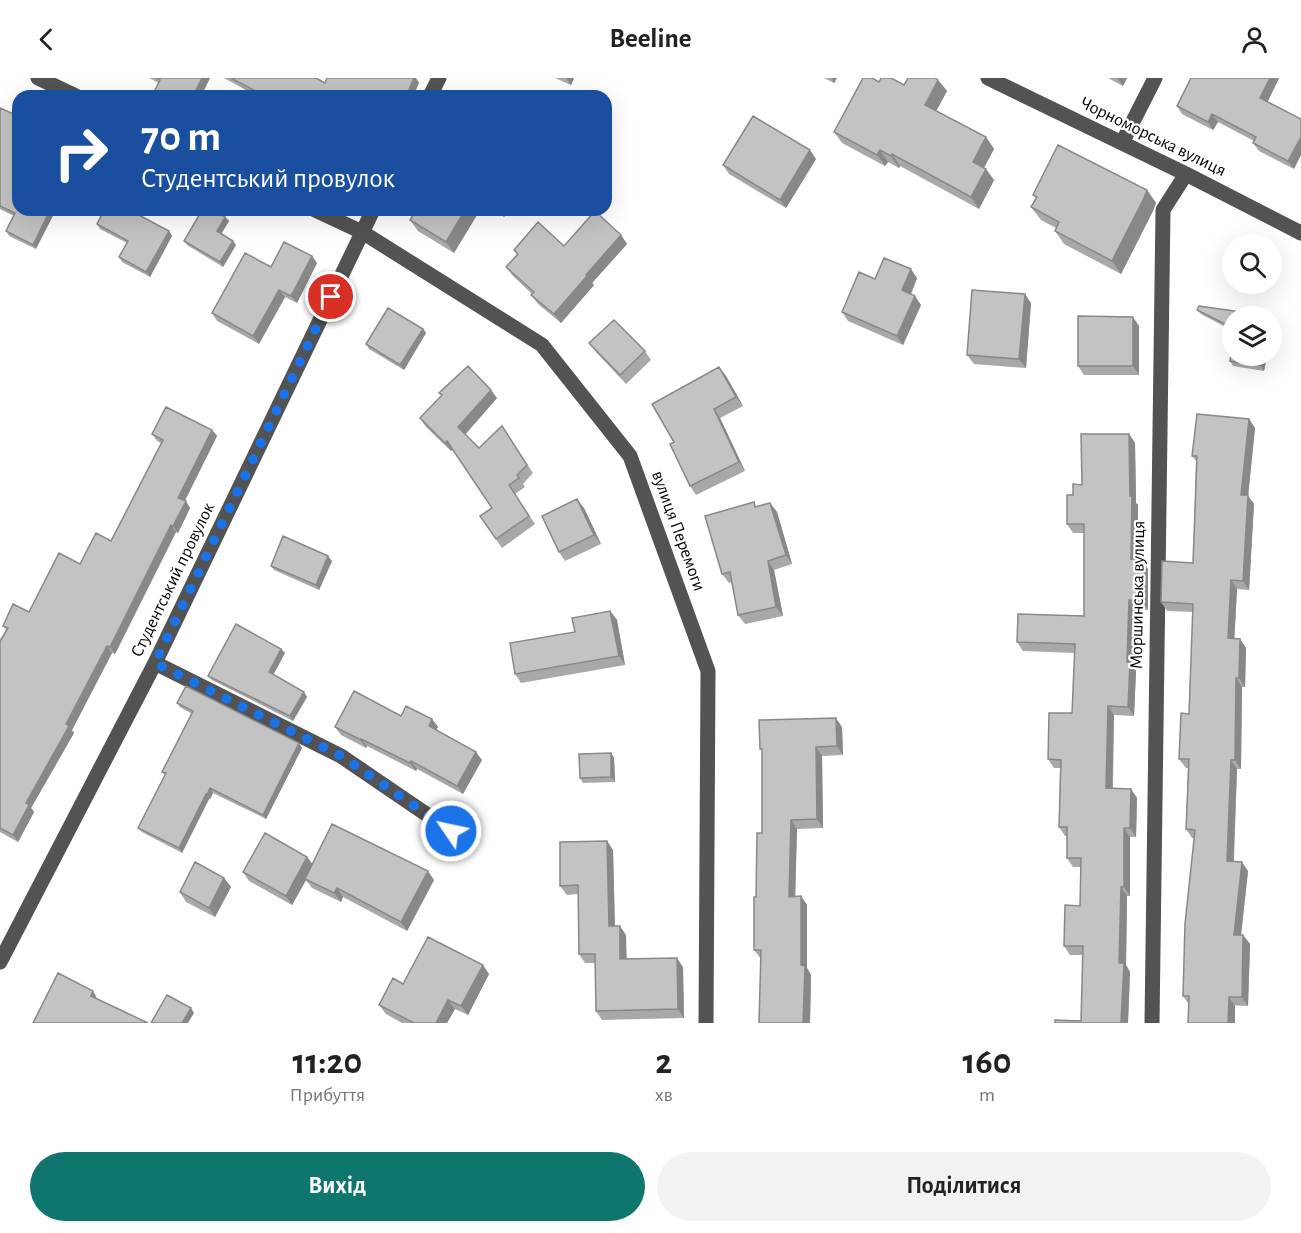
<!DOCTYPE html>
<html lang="uk">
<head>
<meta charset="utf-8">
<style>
	body { margin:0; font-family:"Alegreya Sans",sans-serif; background:#f2f2f2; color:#222; height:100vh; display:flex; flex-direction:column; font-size:22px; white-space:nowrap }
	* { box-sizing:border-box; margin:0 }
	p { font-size:20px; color:#767676 }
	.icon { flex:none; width:33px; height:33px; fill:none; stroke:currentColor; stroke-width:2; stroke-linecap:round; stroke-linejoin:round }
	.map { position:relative; height:945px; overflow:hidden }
	.sheet { display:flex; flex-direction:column; background:#fff; flex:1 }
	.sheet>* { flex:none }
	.hud { position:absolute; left:12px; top:12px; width:600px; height:126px; border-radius:18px; box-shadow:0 6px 24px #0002; background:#1a4fa0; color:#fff; overflow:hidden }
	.fabs { position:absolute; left:1222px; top:156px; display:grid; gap:12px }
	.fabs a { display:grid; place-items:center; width:60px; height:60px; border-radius:50%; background:#fff; box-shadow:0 6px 24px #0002; font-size:30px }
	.pin { position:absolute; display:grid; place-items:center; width:51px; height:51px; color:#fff; margin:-26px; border:3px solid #fff; border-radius:50%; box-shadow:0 2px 6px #0007 }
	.me { position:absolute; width:66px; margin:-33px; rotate:304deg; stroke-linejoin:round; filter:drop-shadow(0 0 4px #0008) }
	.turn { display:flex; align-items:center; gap:21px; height:126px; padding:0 30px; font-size:27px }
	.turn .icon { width:78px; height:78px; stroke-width:2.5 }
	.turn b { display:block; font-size:42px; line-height:51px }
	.eta { display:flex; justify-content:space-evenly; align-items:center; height:102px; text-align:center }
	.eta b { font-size:36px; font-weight:700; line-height:42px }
	.primary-button { display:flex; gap:12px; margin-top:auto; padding:12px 30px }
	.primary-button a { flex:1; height:69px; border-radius:36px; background:#0f766e; color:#fff; font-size:24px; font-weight:700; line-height:69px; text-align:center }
	.primary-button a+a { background:#f2f2f2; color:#222 }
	header { display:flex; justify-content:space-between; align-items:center; height:78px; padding:0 30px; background:#fff; font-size:27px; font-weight:700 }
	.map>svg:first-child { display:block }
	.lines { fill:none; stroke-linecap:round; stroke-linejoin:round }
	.minor { stroke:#535353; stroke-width:15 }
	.wall { fill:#a8a8a8 }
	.shaded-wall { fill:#888 }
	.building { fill:#c3c3c3; stroke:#888; stroke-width:1.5 }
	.route { stroke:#1a73e8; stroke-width:10; stroke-dasharray:0 18 }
	.labels { text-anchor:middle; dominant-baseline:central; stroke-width:4.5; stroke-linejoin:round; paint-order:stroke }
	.street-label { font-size:18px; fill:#000; stroke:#fff }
</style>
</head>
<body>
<header><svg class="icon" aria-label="back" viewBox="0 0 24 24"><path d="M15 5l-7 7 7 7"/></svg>Beeline<svg class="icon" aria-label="person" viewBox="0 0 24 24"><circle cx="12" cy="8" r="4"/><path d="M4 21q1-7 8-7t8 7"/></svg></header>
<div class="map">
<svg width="1301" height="945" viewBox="0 0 1301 945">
	<rect width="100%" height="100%" fill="#fff"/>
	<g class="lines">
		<path class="minor" d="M38,0L76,18
			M988,0L1186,96L1301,155
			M430,18L439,0
			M1122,65L1155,0
			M315,132L362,154L542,267L630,378L708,593L706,945
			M155,585L341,678L451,753
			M0,884L155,585L373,132
			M1152,945L1163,132L1186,96"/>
	</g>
	<path class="wall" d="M149,0H210L201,18L159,5Z
		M224,0H316L325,5H419L413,18H257Z
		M555,0H574L571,7Z
		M824,0H837L834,5Z
		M1108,0H1127L1123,8Z
		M1191,0H1279L1268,23L1294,91L1259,73L1253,65L1254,63L1218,44L1213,52L1182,36L1177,28Z
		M938,2L947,13L936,33L986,59L994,71L984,90L994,102L979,131L900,88L899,90L888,84L885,88L842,65L834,54L879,4L904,7Z
		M0,30L36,171L9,158L6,153L14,138L0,131Z
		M816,81L786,130L729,96L723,87Z
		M1147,112L1156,125L1153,133L1121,196L1064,166L1055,153L1056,150L1041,142L1031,129L1036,121L1033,117Z
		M94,132H142L140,137L169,153L172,158L150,199L122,184L119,179L127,165L100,151L97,146L102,136Z
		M416,132H480L454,175L418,153L410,142Z
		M495,132H509L504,139Z
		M225,139L229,143L221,156L236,167L223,189L187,167L184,163Z
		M621,157L627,166L592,205L594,207L561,245L538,226L531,217L532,216L513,198L506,189L517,177L514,172L564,168Z
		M317,185L297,225L285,219L259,266L217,243L212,235L271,189Z
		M917,200L911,216L921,227L903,267L848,243L842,234L875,201Z
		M1031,225L1026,290L974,286L967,277Z
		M1197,232L1233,238V253L1201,236Z
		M1139,248V297H1084L1078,288Z
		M423,251L426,255L404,292L369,271L366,266Z
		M589,265L645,273L651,282L626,306L596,274Z
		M1233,278H1267L1264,293L1233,288L1230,283Z
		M719,289L726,298L743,328L720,340L745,393L696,417L690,408L674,364Z
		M439,315L497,320L465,356L479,370L502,348L533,395L523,406L525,409L515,416L535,446L502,470L480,438L492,430L452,371L451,373L426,349L420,340L442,318Z
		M1249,341L1255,350L1248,418L1254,426L1249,512L1237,511L1234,561H1240L1246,570L1245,609H1242L1241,691H1237L1234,784L1248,793L1241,857H1243L1250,866L1248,928L1188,925L1183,918L1194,760H1192L1186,751L1188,690H1186L1179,681L1189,636L1193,534L1167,533L1161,524L1193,485L1196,383L1192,378Z
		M212,352L217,358L185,423L190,430L178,455L176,454L115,576L112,575L72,652L74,655L31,730L34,734L18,764L0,754V563L6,552L3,548L29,534L111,463L161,365L157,363L152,356Z
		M1129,356L1135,365L1136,425L1138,427L1137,482L1148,491V532L1136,531L1134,590L1136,593L1134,638L1114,637L1113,710L1131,711L1137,720L1136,759H1130V818H1127L1126,887L1130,894L1128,945H1055L1081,943L1083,877H1070L1064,868L1080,828V789H1073L1067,780V758H1065L1059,749L1060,690H1054L1048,681L1072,635L1075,575L1023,573L1017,564L1084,538V455H1073L1067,446L1073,417Z
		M770,425L777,434L792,486L774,492L783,538L745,546L738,537L732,504L729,505L722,496L757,429Z
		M584,430L601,466L565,483L559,474Z
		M332,483L319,512L274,492L271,488Z
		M610,533L617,542L625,587L521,605L515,596L575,554Z
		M281,571L285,575L273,597L304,614L307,619L293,643L212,602L208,598Z
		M177,625L302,670L266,741L213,715L210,721H209L182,775L142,754L138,750L165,697L162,694L192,636L180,629Z
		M401,638L432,641L438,649L436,652L482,682L463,716L417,691L416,693L367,668L366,670L341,657L335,649Z
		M842,649L843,677L822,678L823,750L797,751L795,818H801L807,827V890L811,897L810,945H759L761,881L754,872L756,819L762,755V673L760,671Z
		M611,675L614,680L615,704L583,705L580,700Z
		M607,763L613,772L615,848L626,857V881L683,889L684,940L602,942L596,933L595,885H585L579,876L578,816L567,817L560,808Z
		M307,779L312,787L434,802L407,853L343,819L341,824L312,810L306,802L292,827L249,803L243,794Z
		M224,800L231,809L215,839L186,824L180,814Z
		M489,896L468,937L455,931L447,945H402L386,936L379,927L403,906Z"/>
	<path class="shaded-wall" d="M202,0H210L201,18H193Z
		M414,0H416L419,5L413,18H406Z
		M566,0H574L571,7Z
		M831,0H837L834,5Z
		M1117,0H1127L1123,8Z
		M1270,0H1279L1266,27L1260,20Z
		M938,2L947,13L933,39L925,27Z
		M385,13L388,18H383Z
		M1212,36L1218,44L1213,52L1208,44Z
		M986,59L994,71L981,95L973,84Z
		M1301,59V77L1294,91L1288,83Z
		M810,72L816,81L786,130L780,122Z
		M880,72L888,84L885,88L877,77Z
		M892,76L900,88L899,90L891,78Z
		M986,91L994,102L979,131L971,119Z
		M1147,112L1156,125L1153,133L1121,196L1112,183Z
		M50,132H56L36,171L33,167Z
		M137,132H142L138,139L135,135Z
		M465,132H480L454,175L446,164Z
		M500,132H509L504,139Z
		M225,139L229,143L220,158L217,153Z
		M169,153L172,158L150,199L146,194Z
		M621,157L627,166L592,205L594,207L561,245L554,236L586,197Z
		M233,163L236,167L223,189L220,184Z
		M312,178L317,185L297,225L291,218Z
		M911,191L917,200L909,221L902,212Z
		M279,212L285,219L259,266L253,258Z
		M1025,216L1031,225L1026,290L1019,281Z
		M915,218L921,227L903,267L897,258Z
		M1133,239L1139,248V297L1133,288Z
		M423,251L426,255L404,292L400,287Z
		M1263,278H1267L1264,293L1261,288Z
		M719,289L726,298L743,328L736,319Z
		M491,312L497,320L464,358L458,349Z
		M714,331L720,340L745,393L739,384Z
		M1249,341L1255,350L1248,418L1254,426L1249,512L1243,503L1241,417Z
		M212,352L217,358L183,426L178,420Z
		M1129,356L1135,365L1136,425L1138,427L1137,490L1131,481Z
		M447,363L453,371L451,373L445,365Z
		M577,421L584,430L601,466L594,457Z
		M186,423L190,430L178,455L173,448Z
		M770,425L777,434L792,486L786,477Z
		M171,447L176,454L115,576L110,569Z
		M328,478L332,483L319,512L316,507Z
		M1142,482L1148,491V532L1142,523Z
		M768,483L774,492L783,538L776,529Z
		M1231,502L1237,511L1234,569L1228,560Z
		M1129,522L1136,531L1134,590L1136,593L1134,638L1128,629L1127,584Z
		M610,533L617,542L625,587L619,578Z
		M1240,561L1246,570L1245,609L1239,600Z
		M107,568L112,575L72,652L74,655L31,730L34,734L18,764L13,757L26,725Z
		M281,571L285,575L272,599L269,594Z
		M1236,600L1242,609L1241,691L1235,682Z
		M304,614L307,619L293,643L290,638Z
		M1108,628L1114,637L1112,719L1106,710Z
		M836,640L842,649L843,677L837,668Z
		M432,641L438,649L434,656L429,648Z
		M361,661L367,668L366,670L361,662Z
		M299,665L302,670L266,741L263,737Z
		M816,669L822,678L823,750L817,741Z
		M476,674L482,682L463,716L457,708Z
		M611,675L614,680L615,704L611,699Z
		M1231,682L1237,691L1233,792L1227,783Z
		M411,683L417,691L416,693L410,685Z
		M210,710L213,715L210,721L207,717Z
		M1131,711L1137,720L1136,759L1130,750Z
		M206,716L209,721L182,775L179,770Z
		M791,742L797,751L795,828L789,819Z
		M1124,750L1130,759V818L1124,809Z
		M607,763L613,772L615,857L609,848Z
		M307,779L314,788L292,827L286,818Z
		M1242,784L1248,793L1240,866L1234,857Z
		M428,793L434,802L407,853L401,844Z
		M224,800L231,809L215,839L209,830Z
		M1121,809L1127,818L1126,887L1130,894L1128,945H1121L1119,885Z
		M337,810L343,819L341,824L334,815Z
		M801,818L807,827V890L811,897L810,945H803L801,887Z
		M620,848L626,857L627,890L620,881Z
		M1243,857L1250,866L1248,928L1242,919Z
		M677,880L683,889L684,940L678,931Z
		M483,887L489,896L468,937L461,928Z
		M93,913L96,918L94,923L91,918Z
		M1229,919L1235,928V945H1228Z
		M448,922L455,931L447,945H436Z
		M191,930L194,935L188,945H182Z"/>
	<path class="building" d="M157,0H202L193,18H152L160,2Z
		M231,0H316L325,5L327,0H414L406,18H396L385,13L383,18H265Z
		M863,0H872L879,4L881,0H891L904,7L908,0H935L938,2L925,27L986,59L973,84L986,91L971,119L892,76L891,78L880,72L877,77L834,54Z
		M1191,0H1270L1260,20L1301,41V59L1288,83L1253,65L1256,59L1212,36L1208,44L1177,28Z
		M0,30L18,38V132H50L33,167L6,153L15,135L0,128Z
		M753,38L810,72L780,122L723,87Z
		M1058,67L1147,112L1144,120L1112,183L1055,153L1059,144L1031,129L1037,119L1033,117Z
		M100,132H137L135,135L169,153L146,194L119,179L128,163L97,146L103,134Z
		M202,132H214L225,139L217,153L233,163L220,184L184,163Z
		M416,132H465L446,164L410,142Z
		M595,133L621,157L586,197L587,198L554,236L531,217L534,214L506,189L518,176L514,172L538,144L564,168Z
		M284,164L312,178L291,218L279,212L253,258L212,235L245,175L271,189Z
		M884,180L911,191L902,212L915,218L897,258L842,234L859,194L875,201Z
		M972,212L1025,216L1019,281L967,277Z
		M1199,228L1269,238H1233V250L1197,232Z
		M388,230L423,251L400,287L366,266Z
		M1078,238L1133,239V288H1078Z
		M614,242L645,273L620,297L589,265Z
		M1233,258V278H1263L1261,288L1230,283Z
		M468,288L491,312L458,349L479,370L502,348L527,387L517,397L519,400L509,407L529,438L496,461L480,438L492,430L447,363L445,365L420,340L442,317L439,315Z
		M719,289L736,319L714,331L739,384L690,408L670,366L674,364L652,326Z
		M166,329L212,352L178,420L186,423L173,448L171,447L110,569L107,568L66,646L69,648L26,725L29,727L13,757L0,750V563L8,550L3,548L13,526L29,534L59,475L80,486L96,455L111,463L163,362L152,356Z
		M1197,336L1249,341L1241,417H1248L1243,503L1231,502L1228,560L1240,561L1239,600H1236L1235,682H1231L1227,783L1242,784L1234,857H1243L1242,919H1229L1228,945H1188L1189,918H1183L1185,846L1195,752L1186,751L1189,681H1179L1181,635L1189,636L1193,526L1161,524L1162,483L1193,485L1197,378H1192Z
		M1081,356H1129L1130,418H1132L1131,481L1142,482V523L1129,522L1127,584H1130L1128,629L1108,628L1106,710L1131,711L1130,750H1124V809H1121L1119,885H1124L1121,945H1055V942L1081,943L1083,868H1064L1065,827L1080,828L1081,780H1067V749H1059L1061,682L1048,681L1049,635H1072L1075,566L1017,564L1018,536L1084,538V446H1067V417H1073V406L1082,407Z
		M577,421L594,457L559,474L542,438Z
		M754,424L755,429L770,425L786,477L768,483L776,529L738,537L730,494L722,496L705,438Z
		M283,458L328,478L316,507L271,488Z
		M610,533L619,578L515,596L510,565L575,554L572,540Z
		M236,546L281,571L269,594L304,614L290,638L208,598Z
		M186,608L299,665L263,737L210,710L207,717L206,716L179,770L138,750L166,695L162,694L193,633L177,625Z
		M354,613L401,638L406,628L432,641L429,648L476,674L457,708L411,683L410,685L361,661V662L335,649Z
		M836,640L837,668L816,669L817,741L791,742L789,819L801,818V887L805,888L803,945H759L761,872H754V819H756L757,755H762V671H760L759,642Z
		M611,675V699L580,700L579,676Z
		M332,746L428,793L401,844L337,810L334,815L305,801Z
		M265,755L307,779L286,818L243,794Z
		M607,763L609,848H620V881L677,880L678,931L596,933L595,876H579L578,807L560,808V764Z
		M195,784L224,800L209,830L180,814Z
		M428,859L483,887L461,928L448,922L436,945H414L379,927L393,900L403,906Z
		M58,895L93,913L91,918L148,945H33Z
		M167,917L191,930L182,945H151Z"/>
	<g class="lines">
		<path class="route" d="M331,219L155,585L341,678L451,753"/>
	</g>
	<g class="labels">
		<g class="street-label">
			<text transform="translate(1153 59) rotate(26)">Чорноморська вулиця</text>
			<text transform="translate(678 453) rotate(70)">вулиця Перемоги</text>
			<text transform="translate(173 502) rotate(-64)">Студентський провулок</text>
			<text transform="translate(1138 517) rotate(-89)">Моршинська вулиця</text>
		</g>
	</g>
</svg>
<div class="fabs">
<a><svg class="icon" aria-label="search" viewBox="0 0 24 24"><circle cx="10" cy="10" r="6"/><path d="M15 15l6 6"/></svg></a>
<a><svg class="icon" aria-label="layers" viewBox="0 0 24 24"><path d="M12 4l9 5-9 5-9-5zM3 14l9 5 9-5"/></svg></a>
</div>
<div class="pin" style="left:331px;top:219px;background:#d93025"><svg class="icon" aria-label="arrive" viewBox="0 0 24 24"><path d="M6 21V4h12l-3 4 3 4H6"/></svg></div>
<svg class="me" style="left:451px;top:753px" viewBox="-20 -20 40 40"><circle r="17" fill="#1a73e8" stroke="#fff" stroke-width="3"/><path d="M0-11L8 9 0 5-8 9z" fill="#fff"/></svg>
<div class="hud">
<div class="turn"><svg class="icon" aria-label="right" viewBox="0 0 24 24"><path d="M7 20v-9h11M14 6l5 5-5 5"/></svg><div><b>70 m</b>Студентський провулок</div></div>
</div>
</div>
<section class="sheet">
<div class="eta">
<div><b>11:20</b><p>Прибуття</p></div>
<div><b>2</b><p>хв</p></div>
<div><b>160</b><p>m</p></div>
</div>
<div class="primary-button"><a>Вихід</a><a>Поділитися</a></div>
</section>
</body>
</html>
